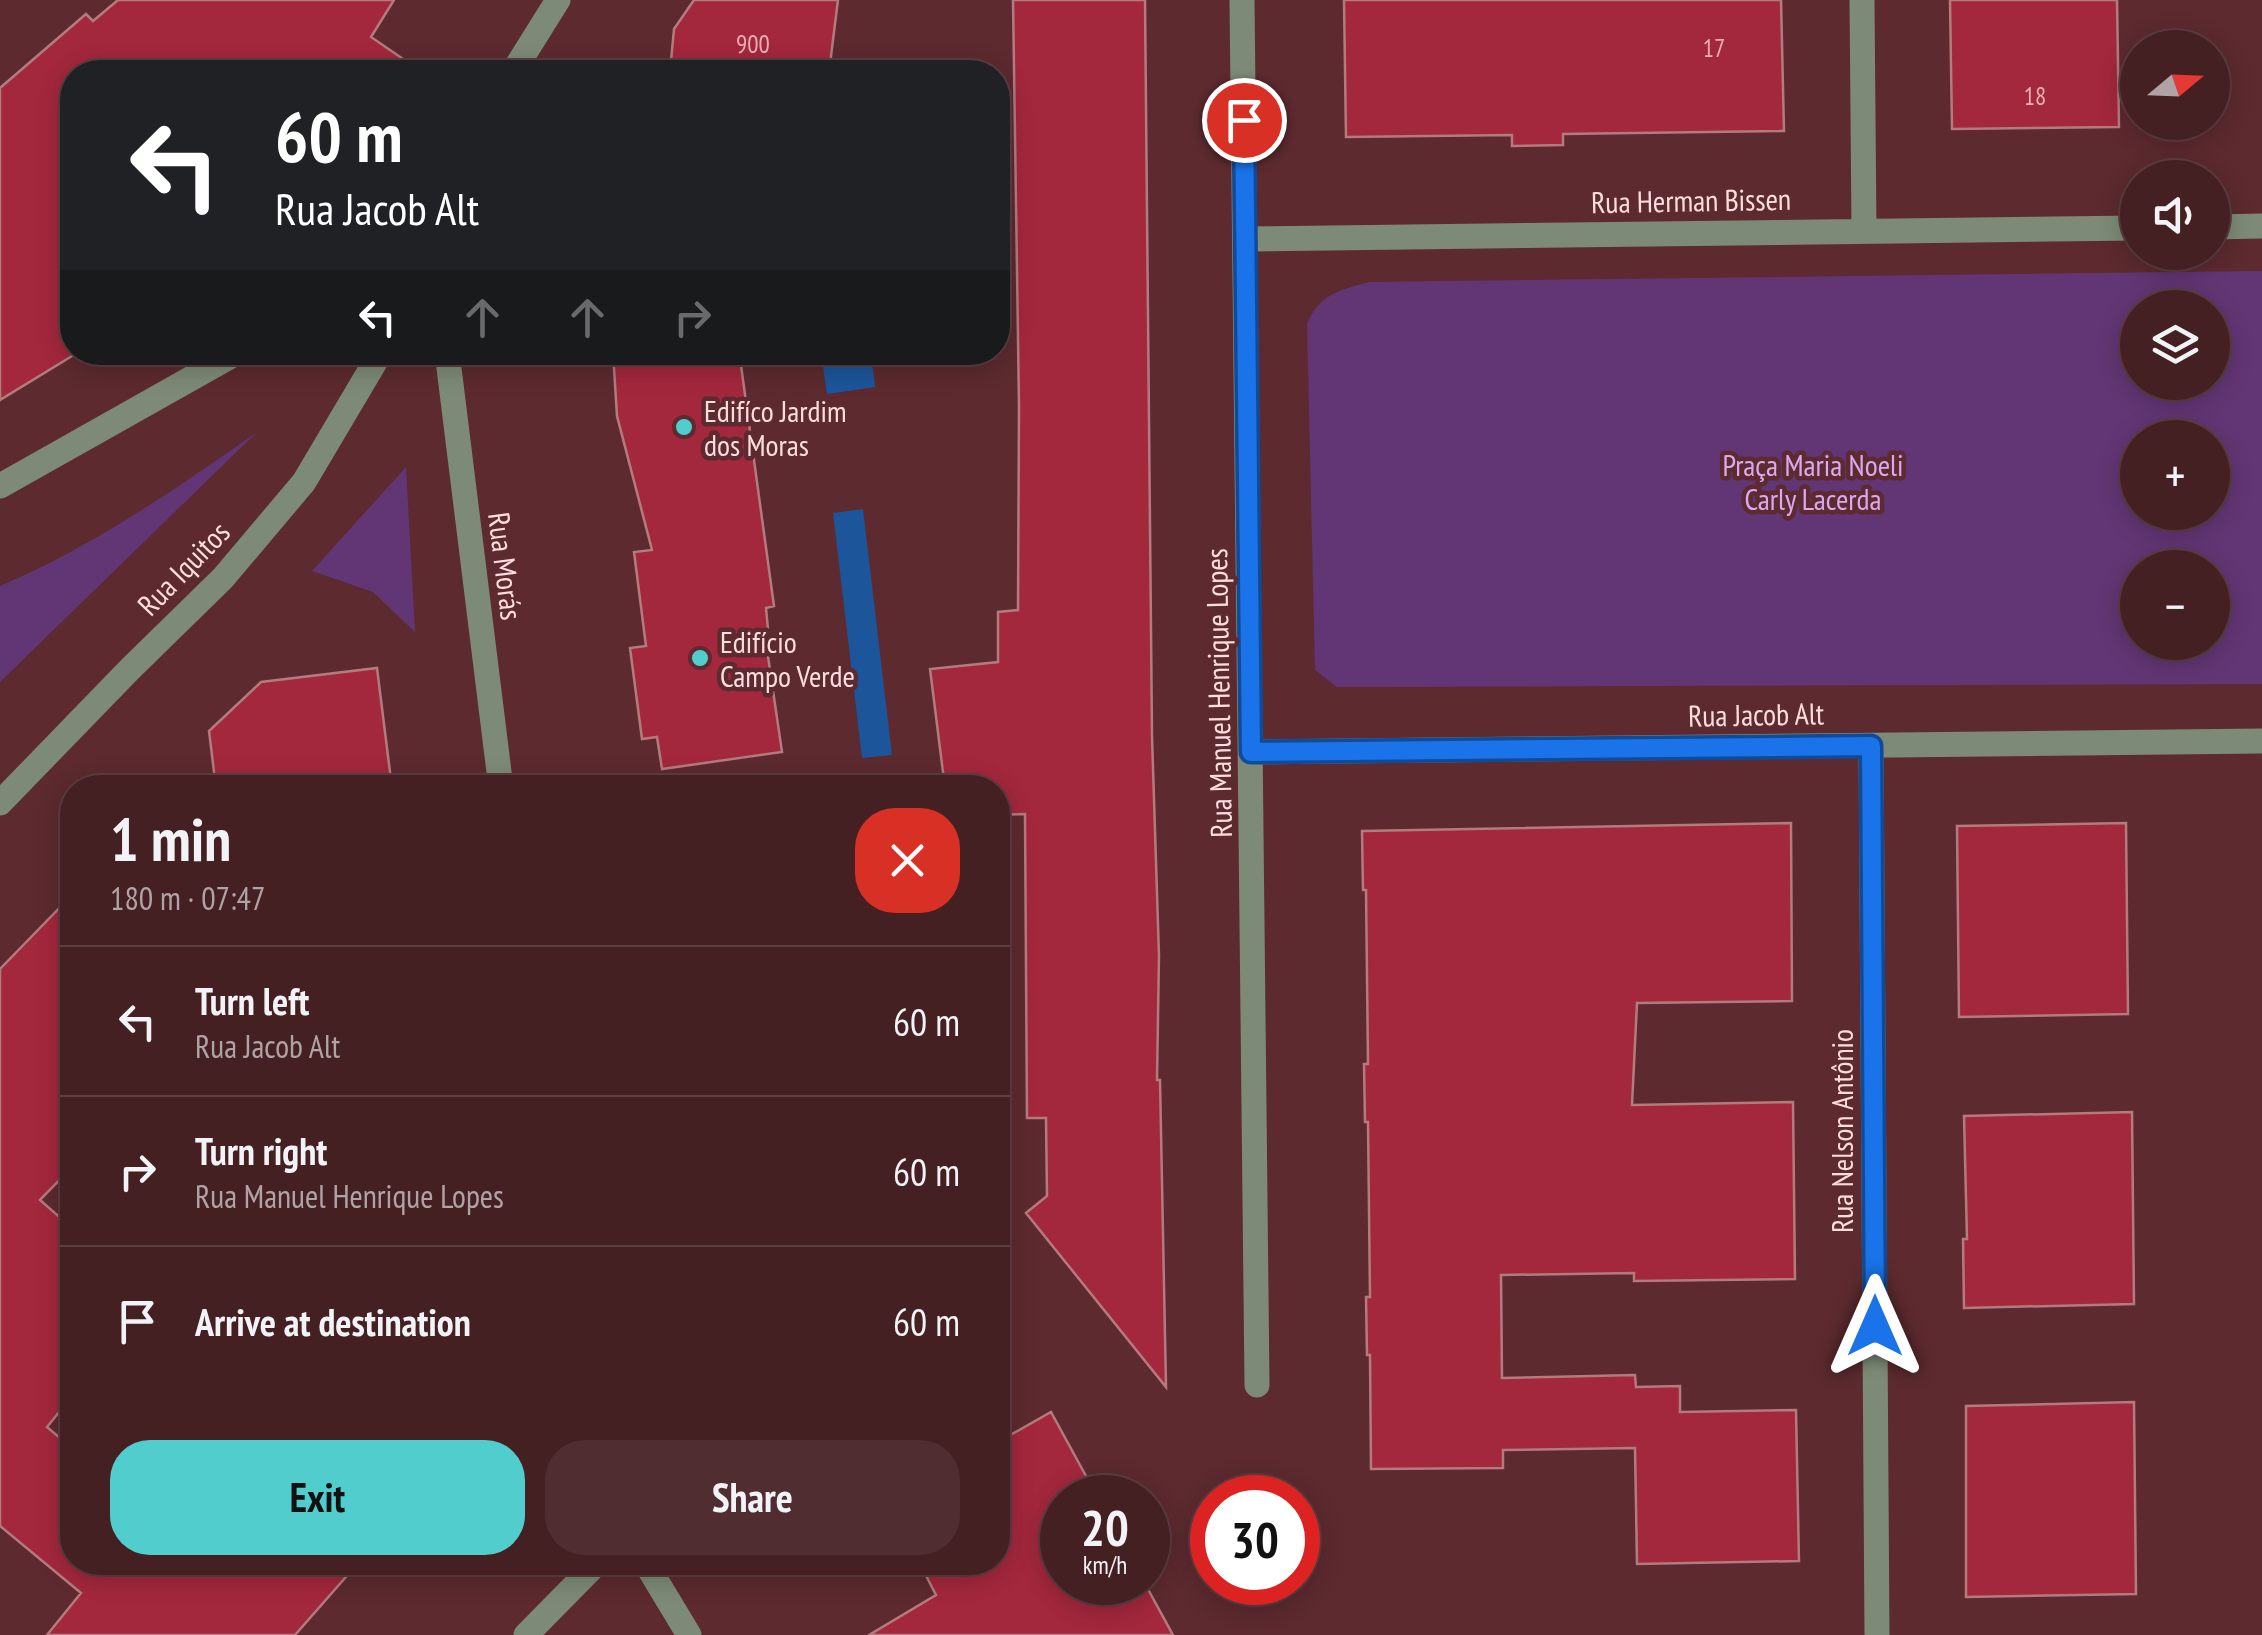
<!DOCTYPE html>
<html lang="en">
<head>
<meta charset="utf-8">
<style>
	body { margin:0; font-family:"PT Sans Narrow",sans-serif; background:#4f2d30; color:#f1f3f6; height:100vh; display:flex; flex-direction:column; font-size:38px; white-space:nowrap }
	* { box-sizing:border-box; margin:0 }
	p { font-size:32px; color:#b0a3a6 }
	.icon { flex:none; width:55px; height:55px; fill:none; stroke:currentColor; stroke-width:2; stroke-linecap:round; stroke-linejoin:round }
	.map { position:relative; flex:1; overflow:hidden }
	.side { position:absolute; left:60px; top:775px; width:950px; height:800px; display:flex; flex-direction:column; background:#452023; border-radius:40px; box-shadow:0 5px 25px #0003,0 0 0 2px #5d3e41 }
	.side>* { flex:none }
	.guide { position:absolute; left:60px; top:60px; width:950px; height:305px; border-radius:40px; box-shadow:0 5px 25px #0003,0 0 0 2px #5d3e41; background:#202124; color:#fff; overflow:hidden }
	.needle { width:65px; rotate:71deg }
	.fabs { position:absolute; left:2120px; top:30px; display:grid; gap:20px }
	.fabs a { display:grid; place-items:center; width:110px; height:110px; border-radius:50%; background:#452023; box-shadow:0 5px 25px #0003,0 0 0 2px #5d3e41; font-size:50px }
	.speed { position:absolute; left:1040px; top:1475px; display:flex; gap:20px; font-size:50px; font-weight:700; text-align:center }
	.speed>* { display:grid; place-content:center; width:130px; height:130px; border-radius:50%; background:#452023; box-shadow:0 5px 25px #0003,0 0 0 2px #5d3e41; line-height:1 }
	.speed small { font-size:25px; font-weight:400 }
	.speed .limit { border:15px solid #d22; background:#fff; color:#111 }
	.pin { position:absolute; display:grid; place-items:center; width:85px; height:85px; color:#fff; margin:-42px; border:5px solid #fff; border-radius:50%; box-shadow:0 2px 10px #0007 }
	.me { position:absolute; width:110px; margin:-55px; rotate:0deg; stroke-linejoin:round; filter:drop-shadow(0 0 8px #0008) }
	.turn { display:flex; align-items:center; gap:35px; height:210px; padding:0 50px; font-size:45px }
	.turn .icon { width:130px; height:130px; stroke-width:2.5 }
	.turn b { display:block; font-size:70px; line-height:85px }
	.lanes { display:flex; align-items:center; height:95px; padding:0 50px; background:#0003; justify-content:center; gap:50px; direction:ltr }
	.lanes .off { opacity:.35 }
	.round { display:grid; place-items:center; flex:none; width:105px; height:105px; border-radius:40px; background:#4f2d30 }
	.overview { display:flex; align-items:center; justify-content:space-between; height:170px; padding:0 50px }
	h1 { font-size:60px; font-weight:600; line-height:75px }
	.action { display:flex; gap:20px; margin-top:auto; padding:20px 50px }
	.action a { flex:1; height:115px; border-radius:40px; background:#52cdce; color:#111; font-size:40px; font-weight:600; line-height:115px; text-align:center }
	.action a+a { background:#4f2d30; color:#f1f3f6 }
	ul { padding:0; list-style:none }
	li { display:flex; align-items:center; gap:30px; height:150px; padding:0 50px; border-top:2px solid #5d3e41 }
	li div { flex:1 }
	li b { display:block; font-size:38px }
	li em { font-style:normal }
	.map>svg:first-child { display:block }
	.green { fill:#623674; fill-rule:evenodd }
	.water { fill:#1c559a }
	.building { fill:#a3273d; stroke:#b47b7e; stroke-width:2.5 }
	.lines { fill:none; stroke-linecap:round; stroke-linejoin:round }
	.minor { stroke:#7d8a77; stroke-width:25 }
	.route-casing { stroke:#114b97; stroke-width:25 }
	.route { stroke:#1a73e8; stroke-width:18 }
	.poi-dot { fill:#52cdce; stroke:#5c2a2f; stroke-width:4 }
	.labels { text-anchor:middle; dominant-baseline:central; stroke-width:9; stroke-linejoin:round; paint-order:stroke }
	.number-label { font-size:25px; fill:#e8b0b6 }
	.street-label { font-size:30px; fill:#ffdedf; stroke:#5c2a2f }
	.poi-label { font-size:30px; fill:#ffdedf; stroke:#5c2a2f; text-anchor:start }
	.park-label { font-size:30px; fill:#dba8f0; stroke:#5c2a2f }
</style>
</head>
<body>
<div class="map">
<svg width="2262" height="1635" viewBox="0 0 2262 1635">
	<rect width="100%" height="100%" fill="#5c2a2f"/>
	<path class="green" d="M2262,271V684L1337,687L1315,670L1307,324C1319,294 1340,290 1369,282ZM2138,308H2212V382H2138ZM2138,438H2212V512H2138ZM2138,568H2212V642H2138Z
		M257,432L0,682V586C94,546 174,490 257,432Z
		M406,467L415,632L373,592L312,571Z"/>
	<path class="water" d="M821,353H871L875,387L827,394Z
		M863,509L892,755L862,758L833,513Z"/>
	<path class="building" d="M118,0H394L371,37L422,72H72V356L0,400V88L86,14L93,21Z
		M694,0H838L829,72H670L674,29Z
		M1013,0H1145L1152,736L1159,956L1157,1080H1160L1166,1387L1026,1213L1047,1196L1046,1118H1027L1025,814L998,815V788H945L930,669L998,662V612L1018,610L1019,406Z
		M1344,0H1781L1784,131L1563,134V145L1512,146V135L1346,137Z
		M1950,0H2117L2119,127L1952,129Z
		M613,352H734V359L740,358L774,606L766,608L768,629H764L782,752L662,769L657,737L642,739L630,648L646,646L634,552L652,550L617,416Z
		M377,668L392,788H216L209,731L261,682Z
		M1791,823L1792,1001L1637,1003L1632,1105L1793,1102L1795,1279L1634,1281V1273L1501,1275L1502,1378L1635,1375L1636,1387L1680,1386V1412L1796,1410L1799,1561L1637,1564L1635,1448L1503,1450V1468L1371,1469L1370,1355H1367L1366,1297H1370L1368,1122H1365L1364,1064H1368L1366,890H1363L1362,831Z
		M2126,823L2128,1014L1959,1017L1957,826Z
		M72,895V1167L40,1200L72,1228V1396L47,1427L72,1448V1562H359L295,1635H47L81,1593L0,1526V969Z
		M2132,1112L2134,1304L1964,1308L1963,1239H1967L1964,1116Z
		M2134,1402L2136,1594L1966,1597V1406Z
		M1051,1412L1098,1498H1062V1582H1144L1173,1635H869L936,1595L919,1562H998V1442Z"/>
	<g class="lines">
		<path class="minor" d="M1242,0L1257,1385
			M1862,0L1864,230
			M513,72L558,0
			M2212,227L2262,226
			M1245,239L2138,228
			M447,352L501,788
			M0,486L238,352
			M1871,746L1877,1635
			M1251,752L2262,741
			M0,803L130,669L223,578L304,482L381,352
			M645,1562L689,1635
			M526,1635L598,1562"/>
	</g>
	<g class="lines">
		<defs>
			<path id="route" d="M1244,120L1251,752L1871,746L1875,1326"/>
		</defs>
		<use href="#route" class="route-casing"/>
		<use href="#route" class="route"/>
	</g>
	<g class="poi-dot">
		<circle cx="684" cy="427" r="10"/>
		<circle cx="700" cy="658" r="10"/>
	</g>
	<g class="labels">
		<g class="number-label">
			<text x="753" y="44">900</text>
			<text x="1714" y="48">17</text>
			<text x="2035" y="96">18</text>
		</g>
		<g class="street-label">
			<text transform="translate(1691 200) rotate(-1)">Rua Herman Bissen</text>
			<text transform="translate(506 566) rotate(83)">Rua Morás</text>
			<text transform="translate(183 568) rotate(-46)">Rua Iquitos</text>
			<text transform="translate(1218 693) rotate(-91)">Rua Manuel Henrique Lopes</text>
			<text transform="translate(1756 714) rotate(-1)">Rua Jacob Alt</text>
			<text transform="translate(1841 1131) rotate(-90)">Rua Nelson Antônio</text>
		</g>
		<g class="poi-label">
			<text x="704" y="410">Edifíco Jardim<tspan x="704" dy="34">dos Moras</tspan></text>
			<text x="720" y="641">Edifício<tspan x="720" dy="34">Campo Verde</tspan></text>
		</g>
		<g class="park-label">
			<text x="1813" y="464">Praça Maria Noeli<tspan x="1813" dy="34">Carly Lacerda</tspan></text>
		</g>
	</g>
</svg>
<div class="fabs">
<a><svg class="needle" viewBox="-14 -14 28 28"><path d="M0-13l5 13h-10z" fill="#e53935"/><path d="M0 13l5-13h-10z" fill="#b0a3a6"/></svg></a>
<a><svg class="icon" aria-label="sound" viewBox="0 0 24 24"><path d="M4 9h4l5-4v14l-5-4H4zM17 9q2 3 0 6"/></svg></a>
<a><svg class="icon" aria-label="layers" viewBox="0 0 24 24"><path d="M12 4l9 5-9 5-9-5zM3 14l9 5 9-5"/></svg></a>
<a>+</a>
<a>−</a>
</div>
<div class="speed"><div>20<small>km/h</small></div><div class="limit">30</div></div>
<div class="pin" style="left:1244px;top:120px;background:#d93025"><svg class="icon" aria-label="arrive" viewBox="0 0 24 24"><path d="M6 21V4h12l-3 4 3 4H6"/></svg></div>
<svg class="me" style="left:1875px;top:1326px" viewBox="-20 -20 40 40"><path d="M0-17L14 15 0 8-14 15z" fill="#1a73e8" stroke="#fff" stroke-width="4"/></svg>
<div class="guide">
<div class="turn"><svg class="icon" aria-label="left" viewBox="0 0 24 24"><path d="M17 20v-9H6M10 6l-5 5 5 5"/></svg><div><b>60 m</b>Rua Jacob Alt</div></div>
<div class="lanes"><svg class="icon" aria-label="left" viewBox="0 0 24 24"><path d="M17 20v-9H6M10 6l-5 5 5 5"/></svg><svg class="icon off" aria-label="ahead" viewBox="0 0 24 24"><path d="M12 20V5M6 11l6-6 6 6"/></svg><svg class="icon off" aria-label="ahead" viewBox="0 0 24 24"><path d="M12 20V5M6 11l6-6 6 6"/></svg><svg class="icon off" aria-label="right" viewBox="0 0 24 24"><path d="M7 20v-9h11M14 6l5 5-5 5"/></svg></div>
</div>
<section class="side">
<div class="overview"><div><h1>1 min</h1><p>180 m · 07:47</p></div><a class="round" style="background:#d93025;color:#fff"><svg class="icon" aria-label="close" viewBox="0 0 24 24"><path d="M6 6l12 12M18 6L6 18"/></svg></a></div>
<ul>
<li><svg class="icon" aria-label="left" viewBox="0 0 24 24"><path d="M17 20v-9H6M10 6l-5 5 5 5"/></svg><div><b>Turn left</b><p>Rua Jacob Alt</p></div><em>60 m</em></li>
<li><svg class="icon" aria-label="right" viewBox="0 0 24 24"><path d="M7 20v-9h11M14 6l5 5-5 5"/></svg><div><b>Turn right</b><p>Rua Manuel Henrique Lopes</p></div><em>60 m</em></li>
<li><svg class="icon" aria-label="arrive" viewBox="0 0 24 24"><path d="M6 21V4h12l-3 4 3 4H6"/></svg><div><b>Arrive at destination</b></div><em>60 m</em></li>
</ul>
<div class="action"><a>Exit</a><a>Share</a></div>
</section>
</div>
</body>
</html>
